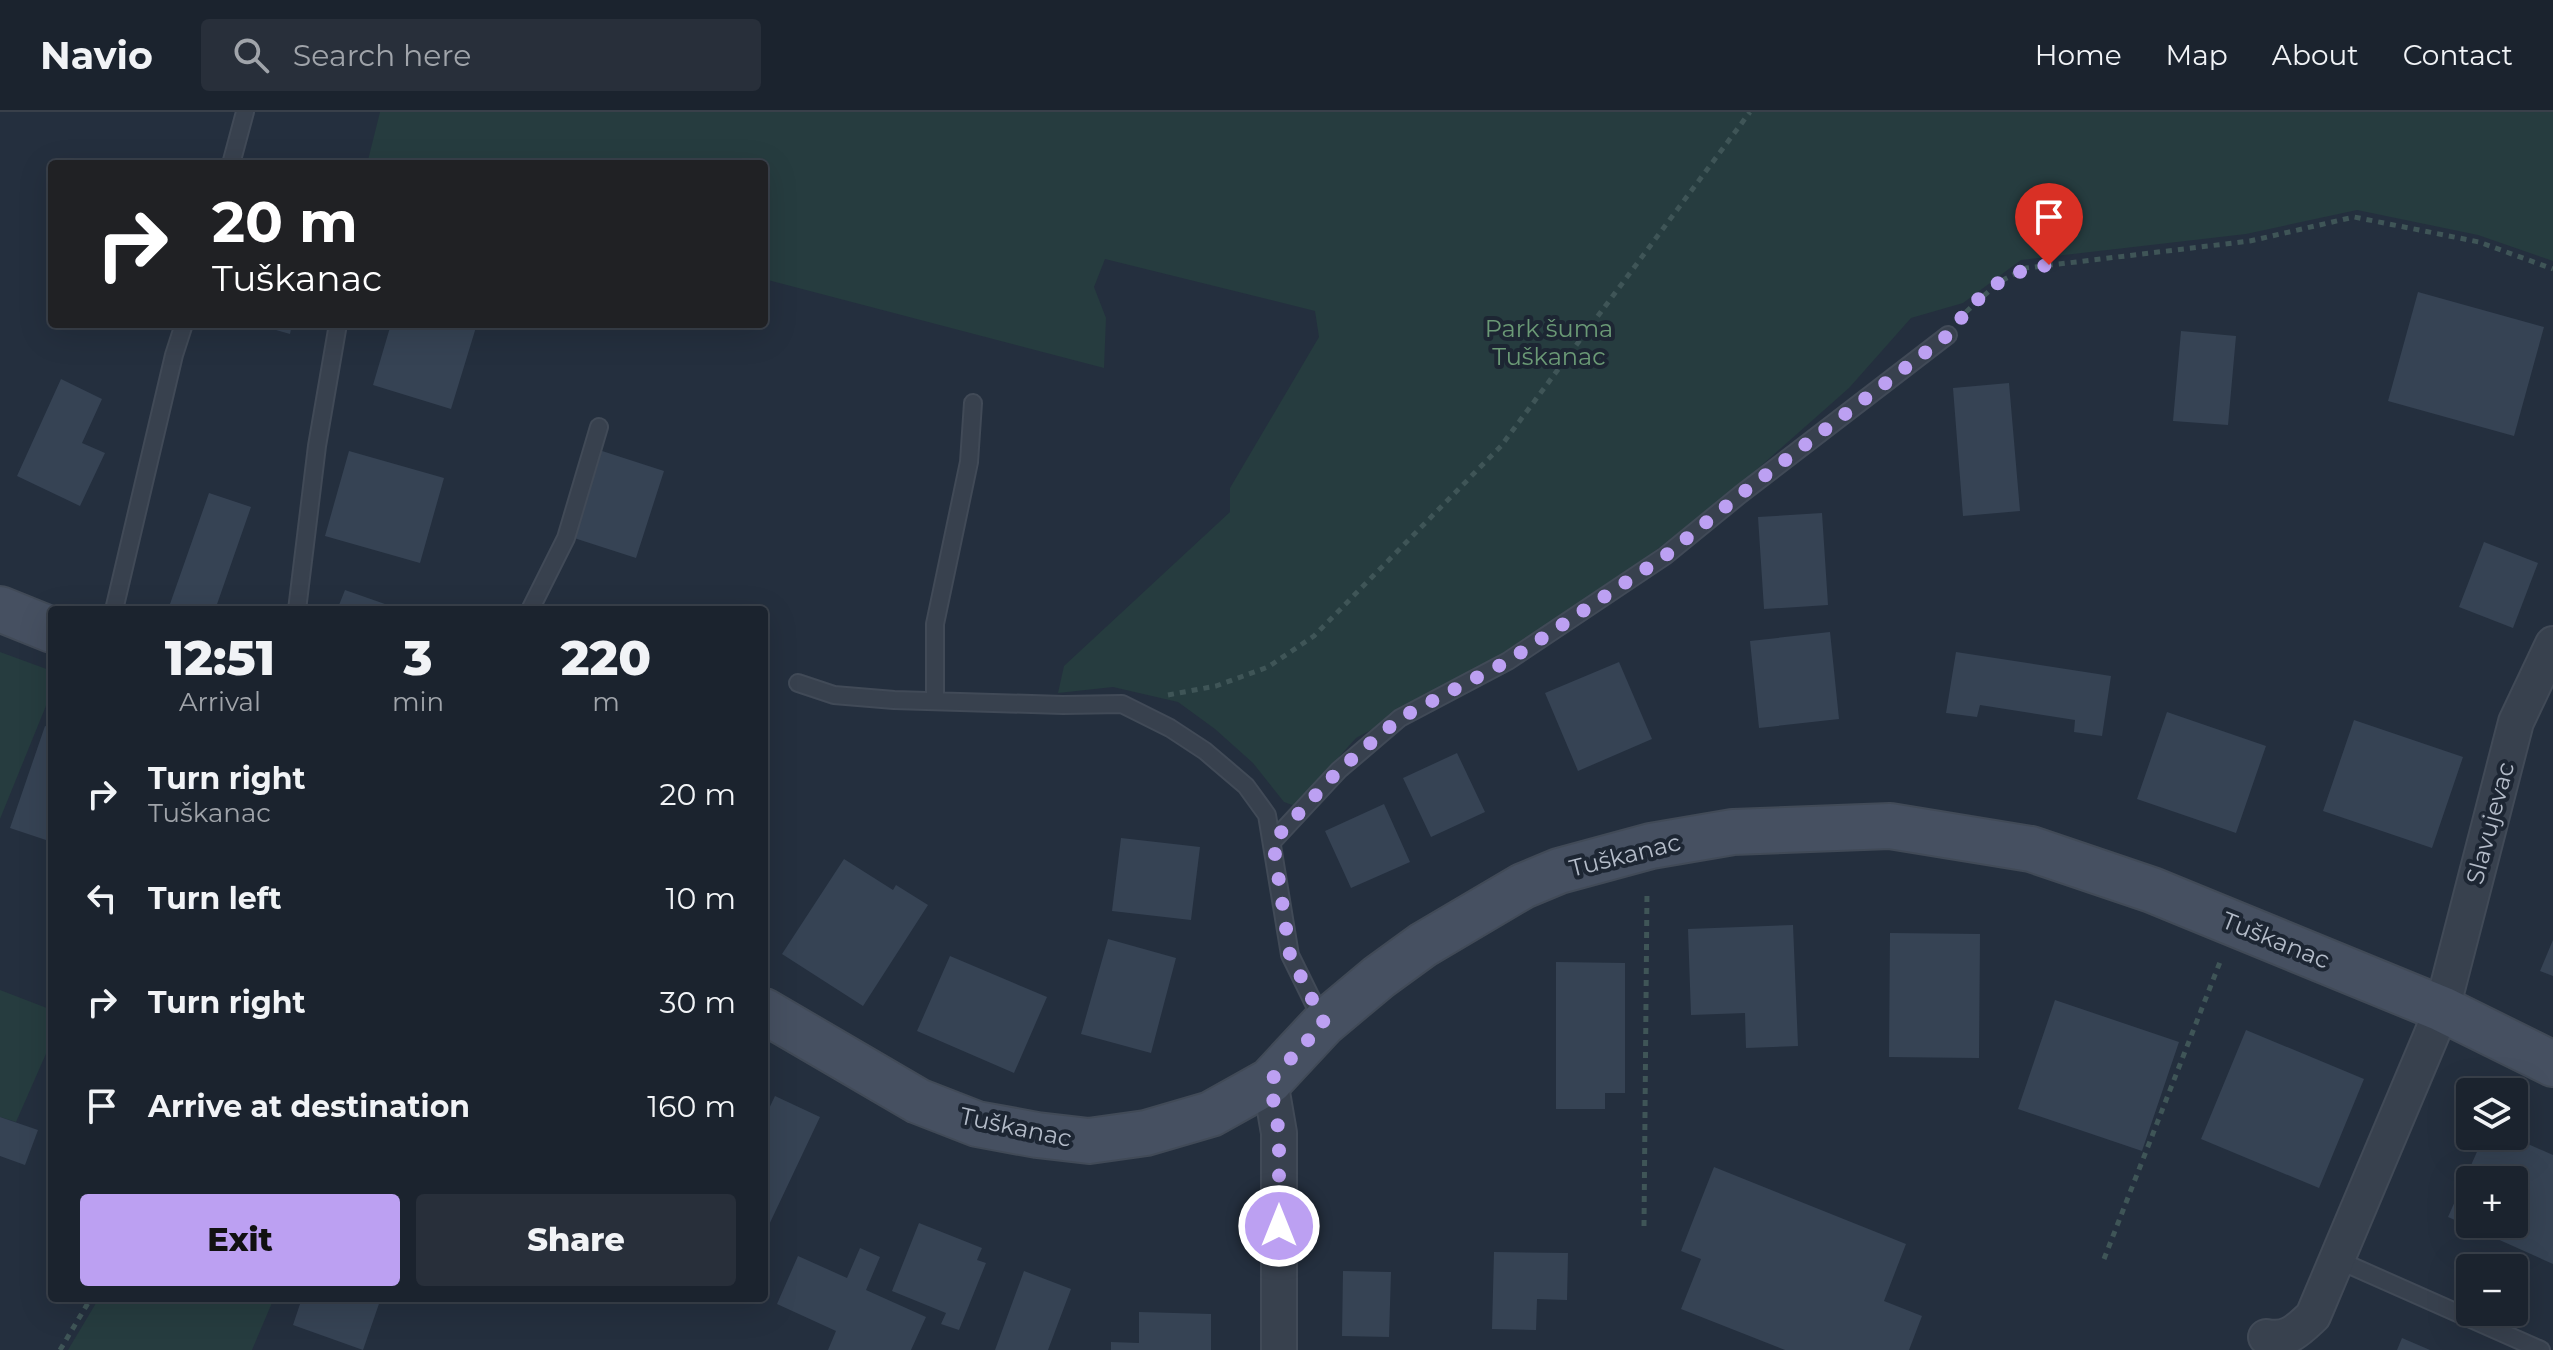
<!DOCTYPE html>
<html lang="en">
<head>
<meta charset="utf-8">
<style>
	body { margin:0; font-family:Montserrat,sans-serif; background:#282f3a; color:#f1f3f6; height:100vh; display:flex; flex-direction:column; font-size:30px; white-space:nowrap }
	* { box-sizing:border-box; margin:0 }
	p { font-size:26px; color:#a0a4aa }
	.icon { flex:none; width:44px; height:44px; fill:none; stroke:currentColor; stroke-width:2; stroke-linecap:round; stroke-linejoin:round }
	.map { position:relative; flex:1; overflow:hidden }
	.panel { position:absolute; left:48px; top:494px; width:720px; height:696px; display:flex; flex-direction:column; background:#1b232e; border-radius:8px; box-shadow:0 8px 32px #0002,0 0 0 2px #39404a }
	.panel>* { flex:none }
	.hud { position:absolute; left:48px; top:48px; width:720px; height:168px; border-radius:8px; box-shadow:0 8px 32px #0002,0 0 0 2px #39404a; background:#202124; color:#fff; overflow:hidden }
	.controls { position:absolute; left:2456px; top:966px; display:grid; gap:16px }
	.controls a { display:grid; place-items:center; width:72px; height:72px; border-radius:8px; background:#1b232e; box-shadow:0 8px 32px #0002,0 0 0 2px #39404a; font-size:40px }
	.pin { position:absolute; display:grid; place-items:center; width:68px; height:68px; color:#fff; margin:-82px -34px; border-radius:50% 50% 50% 0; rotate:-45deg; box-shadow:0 0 8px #0007 }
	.pin .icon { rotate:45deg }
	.me { position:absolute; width:88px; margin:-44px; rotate:0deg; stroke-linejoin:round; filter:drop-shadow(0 0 6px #0008) }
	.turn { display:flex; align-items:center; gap:28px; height:168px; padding:0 32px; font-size:36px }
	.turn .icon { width:104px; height:104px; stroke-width:2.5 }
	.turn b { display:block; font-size:56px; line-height:68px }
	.eta { display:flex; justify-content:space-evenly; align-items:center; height:136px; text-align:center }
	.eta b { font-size:48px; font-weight:800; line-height:56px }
	.cta { display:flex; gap:16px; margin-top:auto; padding:16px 32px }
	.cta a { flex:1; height:92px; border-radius:8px; background:#bca0f2; color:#111; font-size:32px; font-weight:800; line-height:92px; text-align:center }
	.cta a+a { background:#282f3a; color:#f1f3f6 }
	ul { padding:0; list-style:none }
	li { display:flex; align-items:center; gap:24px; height:104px; padding:0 32px }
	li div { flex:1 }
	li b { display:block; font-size:30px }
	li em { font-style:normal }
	header { display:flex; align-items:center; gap:48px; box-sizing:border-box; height:112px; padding:0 40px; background:#1b232e; border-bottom:2px solid #39404a }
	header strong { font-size:38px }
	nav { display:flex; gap:44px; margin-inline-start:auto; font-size:28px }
	.search { width:560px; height:72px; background:#282f3a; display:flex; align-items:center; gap:20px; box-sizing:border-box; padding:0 28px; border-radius:8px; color:#a0a4aa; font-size:30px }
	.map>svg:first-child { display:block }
	.green { fill:#263c3f }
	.building { fill:#364354; fill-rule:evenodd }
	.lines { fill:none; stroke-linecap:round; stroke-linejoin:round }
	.lane-casing { stroke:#414a57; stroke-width:20 }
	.street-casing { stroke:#414a57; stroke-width:38 }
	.secondary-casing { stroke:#414a57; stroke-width:48 }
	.path { stroke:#3f5557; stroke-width:5; stroke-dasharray:6 6; stroke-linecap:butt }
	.lane { stroke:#38414e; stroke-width:16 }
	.street { stroke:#38414e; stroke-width:34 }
	.secondary { stroke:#465061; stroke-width:44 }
	.route { stroke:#bca0f2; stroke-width:14; stroke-dasharray:0 25.2 }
	.labels { text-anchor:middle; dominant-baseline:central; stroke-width:8; stroke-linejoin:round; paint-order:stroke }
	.park-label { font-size:24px; fill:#6b9a76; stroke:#1d2633 }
	.street-label { font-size:24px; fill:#b4bcc9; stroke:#1d2633 }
</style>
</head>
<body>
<header>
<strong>Navio</strong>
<div class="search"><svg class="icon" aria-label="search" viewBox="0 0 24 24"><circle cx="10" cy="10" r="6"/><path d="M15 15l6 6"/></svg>Search here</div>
<nav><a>Home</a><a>Map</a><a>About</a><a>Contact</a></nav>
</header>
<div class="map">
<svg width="2553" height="1238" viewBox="0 0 2553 1238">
	<rect width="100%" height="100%" fill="#242f3e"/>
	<path class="green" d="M380,0H2553V149L2478,123L2357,98L2246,122L2021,148L1963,191L1911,206L1849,276L1737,375L1633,456L1454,573L1356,626L1295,694L1284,690L1253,651L1215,617L1178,590L1113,575L1058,581L1064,554L1230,400V376L1319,225L1315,199L1105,147L1094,175L1106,206L1104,256L764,167V52H381L368,48Z
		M0,540L52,559V579L0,707Z
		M0,878L52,898V928L16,1010L0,1005Z
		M99,1186H274L252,1238H68Z"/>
	<path class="building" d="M2418,180L2544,215L2514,324L2388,289Z
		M255,212H292L290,222Z
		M391,212H477L451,297L373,273Z
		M2181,219L2236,224L2228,313L2173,309Z
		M61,267L102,287L82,331L105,341L80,394L17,364Z
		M2009,271L2020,399L1963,404L1953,276Z
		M599,338L664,359L636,446L571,425Z
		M349,339L444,366L420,451L325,424Z
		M209,381L251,395L215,498H187L170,492Z
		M1822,401L1828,493L1764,497L1758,405Z
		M2484,430L2538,451L2513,516L2459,495Z
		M345,478L402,498H337Z
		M1830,520L1839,607L1759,616L1750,529Z
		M1956,540L2111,564L2102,624L2074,620L2075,608L1980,593L1977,605L1946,601Z
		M1619,550L1652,627L1578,659L1545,581Z
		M2167,600L2266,634L2236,721L2137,687Z
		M2354,608L2463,645L2432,736L2323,699Z
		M45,614L52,616V730L10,716Z
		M1457,641L1485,700L1431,725L1403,666Z
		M1384,692L1410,750L1351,776L1325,719Z
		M1121,726L1200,735L1191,808L1112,799Z
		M844,747L893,778L896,773L928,793L863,894L782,842Z
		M1793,813L1798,934L1746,936L1745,901L1691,903L1688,817Z
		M1890,821L1980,822L1979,946L1889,945Z
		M1108,827L1176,846L1151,941L1081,922Z
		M2553,828V864L2540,859Z
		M950,844L1047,885L1014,961L917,919Z
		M1556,850L1625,851V981H1605V997H1556Z
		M2055,888L2179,930L2142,1039L2018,997Z
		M2246,918L2364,967L2319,1076L2201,1027Z
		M775,984L820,1005L767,1117L764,1116V1007Z
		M0,1005L38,1018L25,1053L0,1044Z
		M2484,1024H2510L2553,1043V1152L2448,1105ZM2470,1068H2514V1112H2470Z
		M1714,1055L1906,1132L1884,1189L1922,1204L1909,1238H1785L1681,1197L1701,1147L1681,1139Z
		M919,1111L982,1136L977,1148L986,1151L959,1218L941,1212L946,1201L892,1179Z
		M860,1136L880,1145L866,1178L926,1205L911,1238H828L836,1219L777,1192L798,1144L847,1166Z
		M1494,1140L1568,1141L1567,1188L1537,1187L1536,1218L1492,1217Z
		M1024,1159L1071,1177L1048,1238H995Z
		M1343,1159L1391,1160L1389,1225L1342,1224Z
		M302,1186H381L363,1238L293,1213Z
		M1139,1200L1211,1202V1238H1111V1230L1139,1231Z
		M2402,1226L2430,1238H2397Z"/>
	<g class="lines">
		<defs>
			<path id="lane" d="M231,52L245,0
				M114,498L174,243L184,212
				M297,498L317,334L338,212
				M530,498L566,426L599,315
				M798,571L834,583L894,588L1063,593L1122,592L1170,616L1205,639L1246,674L1267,703L1290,843L1323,910
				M935,589V512L969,350L973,291
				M1273,729L1339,658L1400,606L1508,549L1665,444L1741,382L1948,223
				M2338,1148L2541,1238"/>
			<path id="street" d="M1270,969L1279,1021V1238
				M2266,1225C2288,1229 2297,1219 2313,1204L2431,924L2442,897L2516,610L2553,532"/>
			<path id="secondary" d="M0,497L52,518
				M764,899L918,989L977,1012L1037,1023L1089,1029L1146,1021L1211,1002L1270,969L1324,911L1379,865L1423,833L1523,774L1559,759L1651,734L1733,720L1890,714L2031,737L2152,778L2442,897L2553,952"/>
		</defs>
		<use href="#lane" class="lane-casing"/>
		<use href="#street" class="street-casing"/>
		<use href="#secondary" class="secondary-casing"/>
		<path class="path" d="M1966,200L1999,170L2026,156L2250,129L2354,105L2479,130L2553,157
			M1168,583L1216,574L1268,555L1314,524L1501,334L1750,0
			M1644,1114L1647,779
			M2104,1147L2220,850
			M60,1238L91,1186"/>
		<use href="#lane" class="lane"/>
		<use href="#street" class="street"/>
		<use href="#secondary" class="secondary"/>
	</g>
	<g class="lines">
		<path class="route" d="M1279,1114V1021L1270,969L1324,911L1290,843L1273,729L1339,658L1400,606L1508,549L1665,444L1741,382L1948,223C1976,186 2000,159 2049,153"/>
	</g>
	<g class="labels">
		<g class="park-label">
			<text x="1549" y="216">Park šuma<tspan x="1549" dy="28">Tuškanac</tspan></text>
		</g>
		<g class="street-label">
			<text transform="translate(2490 711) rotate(-75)">Slavujevac</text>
			<text transform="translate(1625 743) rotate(-14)">Tuškanac</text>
			<text transform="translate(2276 828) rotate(22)">Tuškanac</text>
			<text transform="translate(1016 1015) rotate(12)">Tuškanac</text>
		</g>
	</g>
</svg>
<div class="controls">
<a><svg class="icon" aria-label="layers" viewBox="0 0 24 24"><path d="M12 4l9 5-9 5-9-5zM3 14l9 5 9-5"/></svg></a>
<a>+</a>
<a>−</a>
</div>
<div class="pin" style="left:2049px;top:153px;background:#d93025"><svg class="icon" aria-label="arrive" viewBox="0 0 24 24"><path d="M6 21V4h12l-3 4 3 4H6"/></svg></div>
<svg class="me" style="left:1279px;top:1114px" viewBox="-20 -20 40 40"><circle r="17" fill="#bca0f2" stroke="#fff" stroke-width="3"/><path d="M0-11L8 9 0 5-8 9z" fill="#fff"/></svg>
<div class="hud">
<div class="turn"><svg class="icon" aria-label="right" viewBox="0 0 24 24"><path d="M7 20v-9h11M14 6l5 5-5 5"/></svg><div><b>20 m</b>Tuškanac</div></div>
</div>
<section class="panel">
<div class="eta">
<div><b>12:51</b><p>Arrival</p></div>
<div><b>3</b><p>min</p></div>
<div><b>220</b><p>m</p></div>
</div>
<ul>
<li><svg class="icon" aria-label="right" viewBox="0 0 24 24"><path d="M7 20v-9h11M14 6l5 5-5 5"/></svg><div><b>Turn right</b><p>Tuškanac</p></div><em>20 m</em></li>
<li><svg class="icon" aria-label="left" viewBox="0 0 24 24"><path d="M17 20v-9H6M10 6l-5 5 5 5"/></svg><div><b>Turn left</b></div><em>10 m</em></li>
<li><svg class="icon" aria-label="right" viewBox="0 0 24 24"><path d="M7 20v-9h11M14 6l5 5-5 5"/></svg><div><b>Turn right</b></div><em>30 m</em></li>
<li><svg class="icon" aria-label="arrive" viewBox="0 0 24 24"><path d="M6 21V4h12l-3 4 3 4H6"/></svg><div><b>Arrive at destination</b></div><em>160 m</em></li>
</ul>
<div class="cta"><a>Exit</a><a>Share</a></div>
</section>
</div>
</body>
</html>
